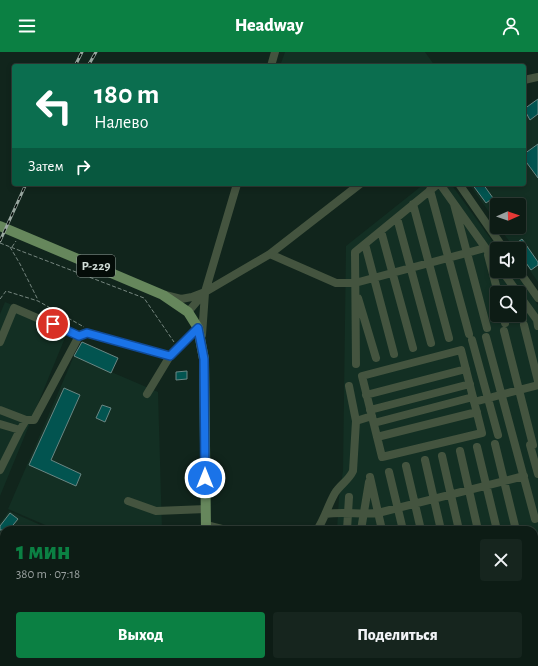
<!DOCTYPE html>
<html lang="ru">
<head>
<meta charset="utf-8">
<style>
	body { margin:0; font-family:"Alegreya Sans",sans-serif; background:#16251e; color:#f1f3f6; height:100vh; display:flex; flex-direction:column; font-size:15px; white-space:nowrap }
	* { box-sizing:border-box; margin:0 }
	p { font-size:13px; color:#9aa1a0 }
	.icon { flex:none; width:22px; height:22px; fill:none; stroke:currentColor; stroke-width:2; stroke-linecap:round; stroke-linejoin:round }
	.map { position:relative; flex:1; overflow:hidden }
	.details { position:absolute; left:0px; top:474px; width:538px; height:140px; display:flex; flex-direction:column; background:#0d1c15; border-radius:12px 12px 0 0; box-shadow:0 2px 6px #0003,0 0 0 1px #2d3a34 }
	.details>* { flex:none }
	.top-card { position:absolute; left:12px; top:12px; width:514px; height:122px; border-radius:4px; box-shadow:0 2px 6px #0003,0 0 0 1px #2d3a34; background:#0b6e4f; color:#fff; overflow:hidden }
	.needle { width:26px; rotate:88deg }
	.fabs { position:absolute; left:490px; top:146px; display:grid; gap:8px }
	.fabs a { display:grid; place-items:center; width:36px; height:36px; border-radius:4px; background:#0d1c15; box-shadow:0 2px 6px #0003,0 0 0 1px #2d3a34; font-size:20px }
	.pin { position:absolute; display:grid; place-items:center; width:34px; height:34px; color:#fff; margin:-17px; border:2px solid #fff; border-radius:50%; box-shadow:0 1px 4px #0007 }
	.me { position:absolute; width:44px; margin:-22px; rotate:0deg; stroke-linejoin:round; filter:drop-shadow(0 0 3px #0008) }
	.turn { display:flex; align-items:center; gap:14px; height:84px; padding:0 16px; font-size:18px }
	.turn .icon { width:52px; height:52px; stroke-width:2.5 }
	.turn b { display:block; font-size:28px; line-height:34px }
	.then { display:flex; align-items:center; height:38px; padding:0 16px; background:#0003; gap:8px; font-size:15px }
	.round { display:grid; place-items:center; flex:none; width:42px; height:42px; border-radius:4px; background:#16251e }
	.summary { display:flex; align-items:center; justify-content:space-between; height:68px; padding:0 16px }
	h1 { font-size:24px; font-weight:800; line-height:30px; color:#0b8043 }
	.action { display:flex; gap:8px; margin-top:auto; padding:8px 16px }
	.action a { flex:1; height:46px; border-radius:4px; background:#0b8043; color:#fff; font-size:16px; font-weight:800; line-height:46px; text-align:center }
	.action a+a { background:#16251e; color:#f1f3f6 }
	header { display:flex; justify-content:space-between; align-items:center; height:52px; padding:0 16px; background:#0b8043; color:#fff; font-size:18px; font-weight:800 }
	.map>svg:first-child { display:block }
	.built { fill:#132f23; fill-rule:evenodd }
	.building { fill:#025450; stroke:#6a8683 }
	.lines { fill:none; stroke-linecap:round; stroke-linejoin:round }
	.path { stroke:#778780; stroke-width:1; stroke-dasharray:4 2; stroke-linecap:butt }
	.minor { stroke:#44543f; stroke-width:8 }
	.major { stroke:#66875c; stroke-width:10 }
	.rail-casing { stroke:#99a7a0; stroke-width:3 }
	.rail { stroke:#040c08; stroke-width:1.5; stroke-dasharray:4.5; stroke-linecap:butt }
	.route-casing { stroke:#114b97; stroke-width:10 }
	.route { stroke:#1a73e8; stroke-width:7 }
	.labels { text-anchor:middle; dominant-baseline:central; stroke-width:4; stroke-linejoin:round; paint-order:stroke }
	.shield { fill:#040c08; stroke:#949f9a; stroke-width:1 }
	.shield-label { font-size:13px; font-weight:bold; fill:#d2ded8 }
</style>
</head>
<body>
<header><svg class="icon" aria-label="menu" viewBox="0 0 24 24"><path d="M4 6h16M4 12h16M4 18h16"/></svg>Headway<svg class="icon" aria-label="person" viewBox="0 0 24 24"><circle cx="12" cy="8" r="4"/><path d="M4 21q1-7 8-7t8 7"/></svg></header>
<div class="map">
<svg width="538" height="614" viewBox="0 0 538 614">
	<rect width="100%" height="100%" fill="#11251c"/>
	<path class="built" d="M285,0H425L435,14H280Z
		M538,52V230L519,203V197H515L499,175H519V153H497V171L469,132H524V61Z
		M424,132H451L498,197L497,219H514L538,253V525L534,528V478H337L339,445L343,419L346,194ZM497,241H519V263H497Z
		M5,250L69,276L0,444V262Z
		M74,304L158,340L162,478H57L8,457Z
		M9,459L52,478H4V610H161V614H0V471Z"/>
	<path class="building" d="M538,47V62L530,68L524,57Z
		M538,92V126L524,107V102Z
		M472,132H483L493,146L486,151Z
		M522,187L538,210V213L531,218L519,201V197H517L514,193Z
		M82,290L118,306L111,321L74,304Z
		M187,319V327L176,328V320Z
		M64,336L80,343L51,408L81,422L76,434L29,413Z
		M102,353L111,356L105,370L96,366Z
		M10,461L18,467L9,478H0V474Z"/>
	<g class="lines">
		<path class="path" d="M0,191L144,246L174,290
			M10,195L20,212L38,248
			M12,195L16,189
			M0,247L6,239L38,249L84,275"/>
		<path class="minor" d="M271,14L275,0
			M524,28L538,25
			M440,132L497,212
			M459,132L504,197
			M430,138L469,282
			M413,152L449,286
			M454,152L487,276
			M397,166L431,291
			M381,179L413,296
			M365,192L394,302
			M270,202L336,231H355L485,196
			M488,203L498,241
			M502,219L518,241
			M519,219L538,246
			M165,243L181,247L192,245L205,240L270,202L360,132
			M519,243L537,268L538,274
			M358,246L376,306
			M519,249L523,267
			M188,260L205,240L237,132
			M503,263L505,271
			M524,273L538,329
			M504,279L533,393H530L538,422
			M202,283L205,241
			M486,285L535,467
			M472,288L498,383
			M0,290L14,256L79,284L87,281L170,304L147,342
			M461,298L482,381L382,405L362,324Z
			M170,304L198,276
			M356,312L355,200L438,132
			M366,343L466,317
			M474,350L538,333
			M0,358L26,368L20,378L0,372
			M370,358L470,332
			M26,368H34L79,284
			M356,369L372,364
			M374,371L473,345
			M377,385L477,360
			M495,392L516,478
			M477,395L497,478
			M460,399L478,478
			M442,404L459,478
			M425,408L441,478
			M406,414L421,478
			M0,418L20,378
			M389,420L403,478
			M370,425L382,478
			M128,449L156,459L206,457
			M326,462C343,459 361,463 378,461L524,424
			M206,473L226,478
			M317,478C325,466 328,453 335,441C340,433 349,428 353,419L356,369L349,334
			M347,478L349,445
			M361,478L369,430
			M534,511V513
			M135,614V610
			M337,614V610"/>
		<path class="major" d="M0,174L163,243L188,260L198,276L204,307L206,478
			M205,614V610"/>
		<defs>
			<path id="rail" d="M75,14L82,0
				M88,14L96,0
				M0,189L26,132"/>
		</defs>
		<use href="#rail" class="rail-casing"/>
		<use href="#rail" class="rail"/>
	</g>
	<g class="lines">
		<defs>
			<path id="route" d="M53,272L79,284L87,281L170,304L198,276L204,307L205,426"/>
		</defs>
		<use href="#route" class="route-casing"/>
		<use href="#route" class="route"/>
	</g>
	<g class="labels">
		<rect class="shield" x="77" y="203" width="38" height="22" rx="3"/>
		<g class="shield-label">
			<text x="96" y="214">Р-229</text>
		</g>
	</g>
</svg>
<div class="fabs">
<a><svg class="needle" viewBox="-14 -14 28 28"><path d="M0-13l5 13h-10z" fill="#e53935"/><path d="M0 13l5-13h-10z" fill="#9aa1a0"/></svg></a>
<a><svg class="icon" aria-label="sound" viewBox="0 0 24 24"><path d="M4 9h4l5-4v14l-5-4H4zM17 9q2 3 0 6"/></svg></a>
<a><svg class="icon" aria-label="search" viewBox="0 0 24 24"><circle cx="10" cy="10" r="6"/><path d="M15 15l6 6"/></svg></a>
</div>
<div class="pin" style="left:53px;top:272px;background:#d93025"><svg class="icon" aria-label="arrive" viewBox="0 0 24 24"><path d="M6 21V4h12l-3 4 3 4H6"/></svg></div>
<svg class="me" style="left:205px;top:426px" viewBox="-20 -20 40 40"><circle r="17" fill="#1a73e8" stroke="#fff" stroke-width="3"/><path d="M0-11L8 9 0 5-8 9z" fill="#fff"/></svg>
<div class="top-card">
<div class="turn"><svg class="icon" aria-label="left" viewBox="0 0 24 24"><path d="M17 20v-9H6M10 6l-5 5 5 5"/></svg><div><b>180 m</b>Налево</div></div>
<div class="then">Затем<svg class="icon" aria-label="right" viewBox="0 0 24 24"><path d="M7 20v-9h11M14 6l5 5-5 5"/></svg></div>
</div>
<section class="details">
<div class="summary"><div><h1>1 мин</h1><p>380 m · 07:18</p></div><a class="round"><svg class="icon" aria-label="close" viewBox="0 0 24 24"><path d="M6 6l12 12M18 6L6 18"/></svg></a></div>
<div class="action"><a>Выход</a><a>Поделиться</a></div>
</section>
</div>
</body>
</html>
